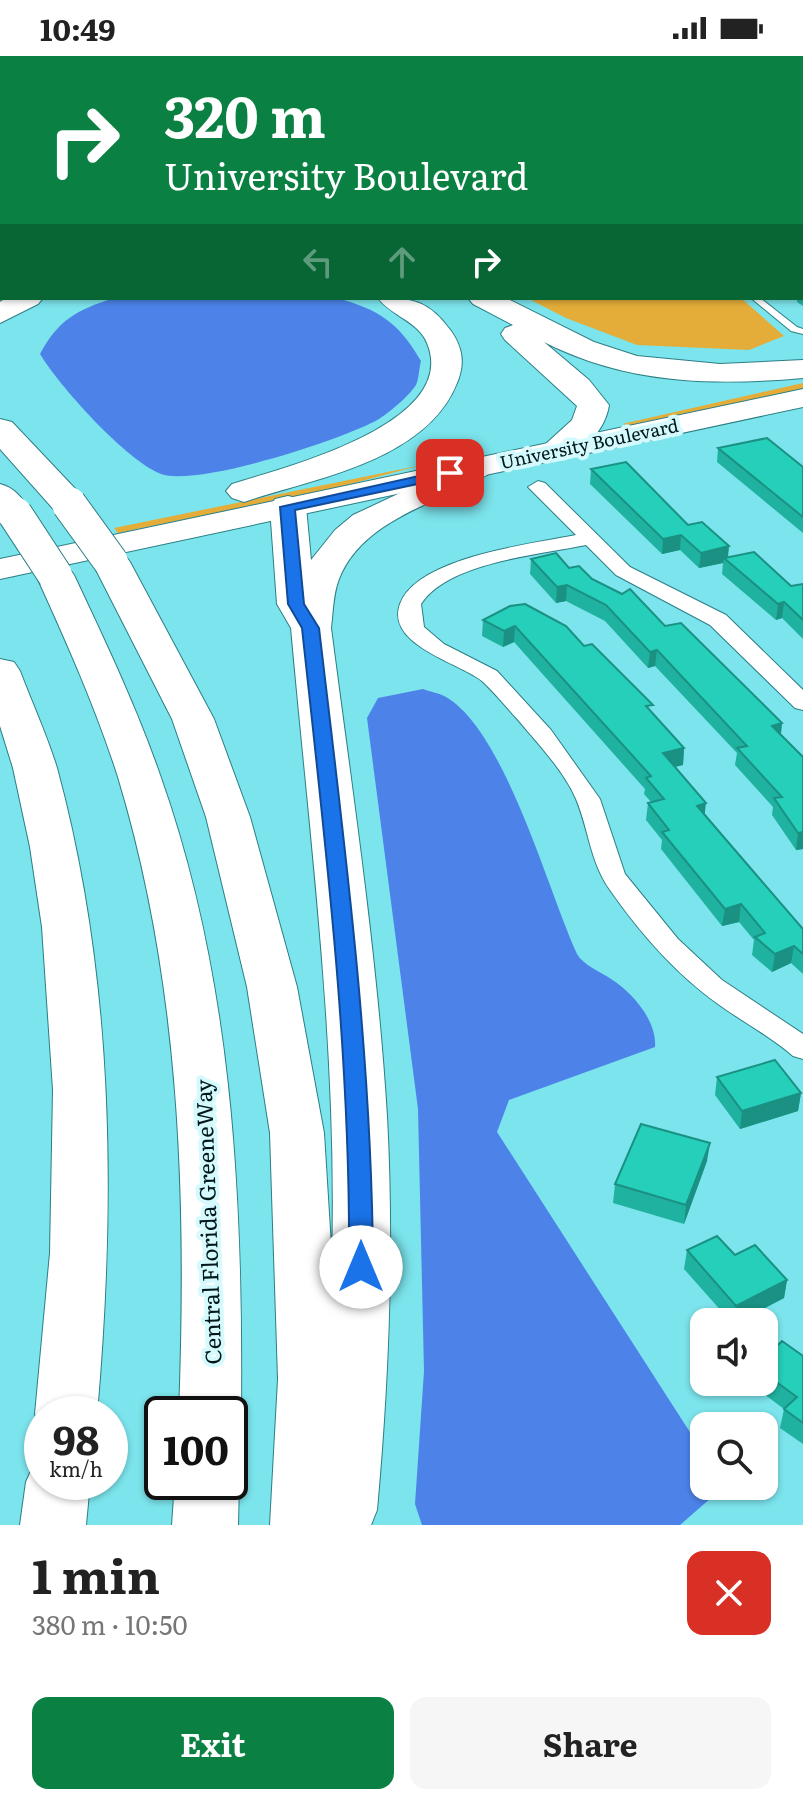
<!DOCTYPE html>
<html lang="en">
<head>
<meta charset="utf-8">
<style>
	body { margin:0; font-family:Literata,serif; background:#f6f6f6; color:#222; height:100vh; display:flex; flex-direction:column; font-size:30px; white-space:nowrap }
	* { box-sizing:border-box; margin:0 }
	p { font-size:26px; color:#767676 }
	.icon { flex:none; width:44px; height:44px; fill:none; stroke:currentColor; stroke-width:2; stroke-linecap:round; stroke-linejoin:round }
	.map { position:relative; height:1469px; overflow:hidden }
	.panel { display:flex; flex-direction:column; background:#fff; flex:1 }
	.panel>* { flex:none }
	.guide { position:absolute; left:0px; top:0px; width:804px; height:244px; box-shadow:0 2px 6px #0004; background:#0b8043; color:#fff; overflow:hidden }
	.fabs { position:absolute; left:690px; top:1252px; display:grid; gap:16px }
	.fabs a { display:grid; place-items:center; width:88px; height:88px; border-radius:16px; background:#fff; box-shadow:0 2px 6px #0004; font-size:40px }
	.speed { position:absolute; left:24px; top:1340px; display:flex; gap:16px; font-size:40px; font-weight:700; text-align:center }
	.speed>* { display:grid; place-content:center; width:104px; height:104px; border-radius:50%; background:#fff; box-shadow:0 2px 6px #0004; line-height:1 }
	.speed small { font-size:20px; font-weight:400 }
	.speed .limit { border:4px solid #111; border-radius:12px; background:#fff; color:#111 }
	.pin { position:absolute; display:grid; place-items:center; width:68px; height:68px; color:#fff; margin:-34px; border-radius:16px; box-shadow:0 4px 12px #0006 }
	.me { position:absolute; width:88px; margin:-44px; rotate:0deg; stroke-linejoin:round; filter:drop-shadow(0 0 6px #0008) }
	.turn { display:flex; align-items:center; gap:28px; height:168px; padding:0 32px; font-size:36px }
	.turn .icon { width:104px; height:104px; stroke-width:2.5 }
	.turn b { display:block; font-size:56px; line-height:68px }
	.lanes { display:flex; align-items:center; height:76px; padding:0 32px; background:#0003; justify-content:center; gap:40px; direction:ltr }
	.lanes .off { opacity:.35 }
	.round { display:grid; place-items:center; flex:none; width:84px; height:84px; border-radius:16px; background:#f6f6f6 }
	.headline { display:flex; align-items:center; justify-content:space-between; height:136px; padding:0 32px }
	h1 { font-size:48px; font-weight:700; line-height:60px }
	.action { display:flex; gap:16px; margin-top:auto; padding:16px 32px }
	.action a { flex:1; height:92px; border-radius:16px; background:#0b8043; color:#fff; font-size:32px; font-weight:700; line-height:92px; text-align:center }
	.action a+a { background:#f6f6f6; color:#222 }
	.status { display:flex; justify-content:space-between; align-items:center; height:56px; padding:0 40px; background:#fff; direction:ltr }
	.status svg { height:22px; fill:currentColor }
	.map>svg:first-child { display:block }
	.green { fill:#e4ad39 }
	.water { fill:#4d83e9 }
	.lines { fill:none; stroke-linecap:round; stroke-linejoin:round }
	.lane-casing { stroke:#2c7e84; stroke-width:2 }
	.street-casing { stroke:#2c7e84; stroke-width:2 }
	.secondary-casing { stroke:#2c7e84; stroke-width:2 }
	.primary-casing { stroke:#2c7e84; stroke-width:2 }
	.highway-casing { stroke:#2c7e84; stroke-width:2 }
	.lane { fill:#fff; fill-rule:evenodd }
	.street { fill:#fff; fill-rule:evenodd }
	.secondary { fill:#fff; fill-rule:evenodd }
	.primary { fill:#fff; fill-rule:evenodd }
	.highway { fill:#fff; fill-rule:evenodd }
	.highway-bridge-casing { stroke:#2c7e84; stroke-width:36; stroke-linecap:butt }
	.highway-bridge { stroke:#fff; stroke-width:34 }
	.wall { fill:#20b2a0 }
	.shaded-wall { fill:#1a9182 }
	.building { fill:#25cfba; stroke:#1a9182; stroke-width:2 }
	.route { fill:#1a73e8; stroke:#114b97; stroke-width:2 }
	.labels { text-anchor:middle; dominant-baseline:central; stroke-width:8; stroke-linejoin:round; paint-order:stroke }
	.far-street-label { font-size:18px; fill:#021719; stroke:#d4fafd }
	.street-label { font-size:22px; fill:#021719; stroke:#d4fafd }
</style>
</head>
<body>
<div class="status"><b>10:49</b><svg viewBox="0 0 49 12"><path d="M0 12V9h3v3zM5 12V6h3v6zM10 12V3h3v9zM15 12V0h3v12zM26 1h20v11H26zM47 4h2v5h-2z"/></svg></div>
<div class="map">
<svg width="803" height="1469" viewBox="0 0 803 1469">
	<rect width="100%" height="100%" fill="#7ce4ec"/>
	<path class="green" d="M527,242H741L784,280L749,294L637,289L566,262Z
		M803,327V333L629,369L622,368Z
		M422,409L339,431L118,477L114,472Z"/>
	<path class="water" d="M114,242H336C379,253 399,267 421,305C419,312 419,323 416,329C409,340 390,356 379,363C345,383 197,431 161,418C127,405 59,330 40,298C59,263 77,254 114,242Z
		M423,633C430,636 440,637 446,641C505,675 548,835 577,898C583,909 601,916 611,923C633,937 657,965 655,991L509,1044L497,1076L704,1398V1430H718L719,1435L680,1469H422L415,1448L424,1315L418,1053L367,662L378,642Z"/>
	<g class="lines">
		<defs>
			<path id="lane" d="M0,66H2V71H0Z
				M751,242H760L797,271L803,273V278L791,275Z"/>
			<path id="street" d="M803,198V208L802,209V199Z
				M538,425L545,427L630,511L726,559L803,634V654L795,652L710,569L616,519L586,489C539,499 448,506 421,548L424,571L444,588L497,615L551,674L600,743L625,818L678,883L722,924L803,978V1003L793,1000C770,980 743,966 718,948C676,918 640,877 610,834C590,806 589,774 576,743C564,715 539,689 519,665C507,652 495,637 482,625C460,607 385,589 400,548C417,501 532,488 576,479L528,431Z"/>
			<path id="secondary" d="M561,0H583L560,2Z
				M767,0H787L788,2H768Z
				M0,8L2,9V22L0,21Z
				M802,11L803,12V24L802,23Z"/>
			<path id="primary" d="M803,333V351L0,523V503Z"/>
			<path id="highway" d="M0,160H2V176H0Z
				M6,242H43L38,248L0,267V246Z
				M378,242C414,242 429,245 451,275C463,292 465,308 457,327C428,401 324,421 256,442L244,446L232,442L226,435L232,428C282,412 461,368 427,287C418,265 391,260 378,242Z
				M468,242H506L594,286L637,300L720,308L803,304V322C713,330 626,328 544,286L589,324L609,349C605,378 573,410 543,402L538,395L572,364L577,350L505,284L501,278L505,272L513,269L473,248Z
				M0,363L12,366L82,440L87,448L82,456L69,459L56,456L0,393Z
				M475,402L487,405L492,412L487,419C437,447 362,464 339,523C333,538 333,556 331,572C352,734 377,897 387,1060C394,1192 389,1323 377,1454L371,1469H270L278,1323L270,1077L247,931L206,761L172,663L92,506L98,498L111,495L124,498L130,506L214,663L250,761L297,931L324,1077L332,1206C338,993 310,784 291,572L277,548L270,451L275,443L288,440L301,443L306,451L311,504L335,474L353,459Z
				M0,428C16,432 23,444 33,458L28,466L15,469L0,463Z
				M55,508L68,511L74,519C105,585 136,650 160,719C233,924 243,1143 241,1358L230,1378V1358H179C187,1143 181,929 118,721C96,652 66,585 36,519L42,511Z
				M0,603L14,606L20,615C32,647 47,679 57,712C114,922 116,1142 97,1358H42V1373L35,1358L50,1197L53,1034L42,871L30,791L13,712L0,670Z
				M42,1404V1426H90L86,1469H20L26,1426L35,1406Z
				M230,1407L239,1426L238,1469H172L175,1426H230Z"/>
		</defs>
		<use href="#lane" class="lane-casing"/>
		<use href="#street" class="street-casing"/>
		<use href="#secondary" class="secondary-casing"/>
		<use href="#primary" class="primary-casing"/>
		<use href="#highway" class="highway-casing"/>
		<use href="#lane" class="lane"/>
		<use href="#street" class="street"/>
		<use href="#secondary" class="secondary"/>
		<use href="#primary" class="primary"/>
		<use href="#highway" class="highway"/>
		<defs>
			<path id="highway-bridge" d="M69,448L111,506
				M15,458L55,519"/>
		</defs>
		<use href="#highway-bridge" class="highway-bridge-casing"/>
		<use href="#highway-bridge" class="highway-bridge"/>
	</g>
	<path class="wall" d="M803,232V250L797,246L798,242H802Z
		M718,392L803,411V477L717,406Z
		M591,413L688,469L729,490L728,502L791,530L803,528V583L782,562L776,564L722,518L723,507L699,512L680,494L662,498L590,428Z
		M531,503L569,512L592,523L665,570L782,667L781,678L803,701V793L796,794L772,759L773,751L735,709L737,697L655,610L648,612L605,565L566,545L556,547L530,518Z
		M510,550L584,590L652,657L684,692L683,709L675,711L705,758L802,872H803V918L791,907L772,916L752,899L754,884L739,866L722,870L661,793L662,784L646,764L648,747L651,746L644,738L645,733L514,586L503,591L482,580L483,564Z
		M717,1021L801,1037L798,1055L740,1073L715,1039Z
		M707,1105L684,1168L613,1147L615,1128Z
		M687,1194L735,1199L787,1224L784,1242L738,1266H731L684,1213Z
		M803,1300V1388L780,1372L784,1353L752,1329L753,1326H764V1303Z"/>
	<path class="shaded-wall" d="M2,41V53L0,54V42Z
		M681,479L680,494L662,498L663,483Z
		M729,490L727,505L724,502L723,507L699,512L701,497Z
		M567,529L566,545L556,547L557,531Z
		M784,546L782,562L776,564L778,548Z
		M515,570L514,586L503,591L504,575Z
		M657,594L655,610L648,612L650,596Z
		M782,667L780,684L772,670Z
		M684,692L683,709L661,714L663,697Z
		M706,747L704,764L697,750Z
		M803,776V793L796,794L798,777Z
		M741,848L739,866L722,870L725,853Z
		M794,890L791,907L772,916L775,898Z
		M801,1037L798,1055L740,1073L742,1055Z
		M710,1087L707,1105L684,1168L686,1149Z
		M787,1224L784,1242L738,1266H734L736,1250Z"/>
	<path class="building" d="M767,382L803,411V461L718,392Z
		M626,406L688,469L702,466L729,490L701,497L681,479L663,483L591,413Z
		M754,496L791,530L803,528V564L784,546L778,548L724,502Z
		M556,497L569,512L579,510L592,523L622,538L630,533L665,570L681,567L782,667L772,670L803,701V776L798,777L774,742L782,741L737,692L747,690L657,594L650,596L606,549L567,529L557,531L531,503Z
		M525,548L566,570L584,590L592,588L653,649L646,650L684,692L663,697L706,747L697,750L802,872H803V898L794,890L775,898L755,881L765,877L741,848L725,853L662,776L669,774L648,747L664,743L646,722L651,720L515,570L504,575L483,564L510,550Z
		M775,1004L801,1037L742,1055L717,1021Z
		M641,1068L710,1087L686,1149L615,1128Z
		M717,1180L735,1199L755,1189L787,1224L736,1250L687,1194Z
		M782,1285L803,1300V1367L784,1353L797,1341L764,1317V1303Z"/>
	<path class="route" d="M450,413L457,417L455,420L295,454L304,548L319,572C344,785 372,996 373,1211L370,1218H353L349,1211C351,997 325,785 302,572L288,548L280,451Z"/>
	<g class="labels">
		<g class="far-street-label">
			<text transform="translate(589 387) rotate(-12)">University Boulevard</text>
		</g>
		<g class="street-label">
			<text transform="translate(207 1166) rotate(-92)">Central Florida GreeneWay</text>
		</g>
	</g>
</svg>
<div class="fabs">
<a><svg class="icon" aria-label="sound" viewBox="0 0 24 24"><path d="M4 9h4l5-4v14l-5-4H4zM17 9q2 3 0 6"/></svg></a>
<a><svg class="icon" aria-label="search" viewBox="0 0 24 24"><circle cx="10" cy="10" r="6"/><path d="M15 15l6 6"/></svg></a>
</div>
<div class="speed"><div>98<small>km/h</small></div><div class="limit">100</div></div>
<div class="pin" style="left:450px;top:417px;background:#d93025"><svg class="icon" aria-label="arrive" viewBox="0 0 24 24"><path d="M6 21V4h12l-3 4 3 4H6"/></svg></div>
<svg class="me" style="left:361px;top:1211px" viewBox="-20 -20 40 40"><circle r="19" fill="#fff"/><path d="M0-13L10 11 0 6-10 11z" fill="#1a73e8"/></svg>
<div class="guide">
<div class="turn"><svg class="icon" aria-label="right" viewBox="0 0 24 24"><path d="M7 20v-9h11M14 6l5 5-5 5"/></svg><div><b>320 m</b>University Boulevard</div></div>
<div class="lanes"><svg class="icon off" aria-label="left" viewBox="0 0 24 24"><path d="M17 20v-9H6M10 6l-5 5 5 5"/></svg><svg class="icon off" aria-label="ahead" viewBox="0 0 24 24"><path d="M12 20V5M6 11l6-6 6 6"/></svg><svg class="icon" aria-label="right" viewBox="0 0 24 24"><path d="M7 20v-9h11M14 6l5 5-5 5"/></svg></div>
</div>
</div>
<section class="panel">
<div class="headline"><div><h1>1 min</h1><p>380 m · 10:50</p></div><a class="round" style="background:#d93025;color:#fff"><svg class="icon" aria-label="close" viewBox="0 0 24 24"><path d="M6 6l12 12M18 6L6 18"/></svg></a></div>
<div class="action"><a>Exit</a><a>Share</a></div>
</section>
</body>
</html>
